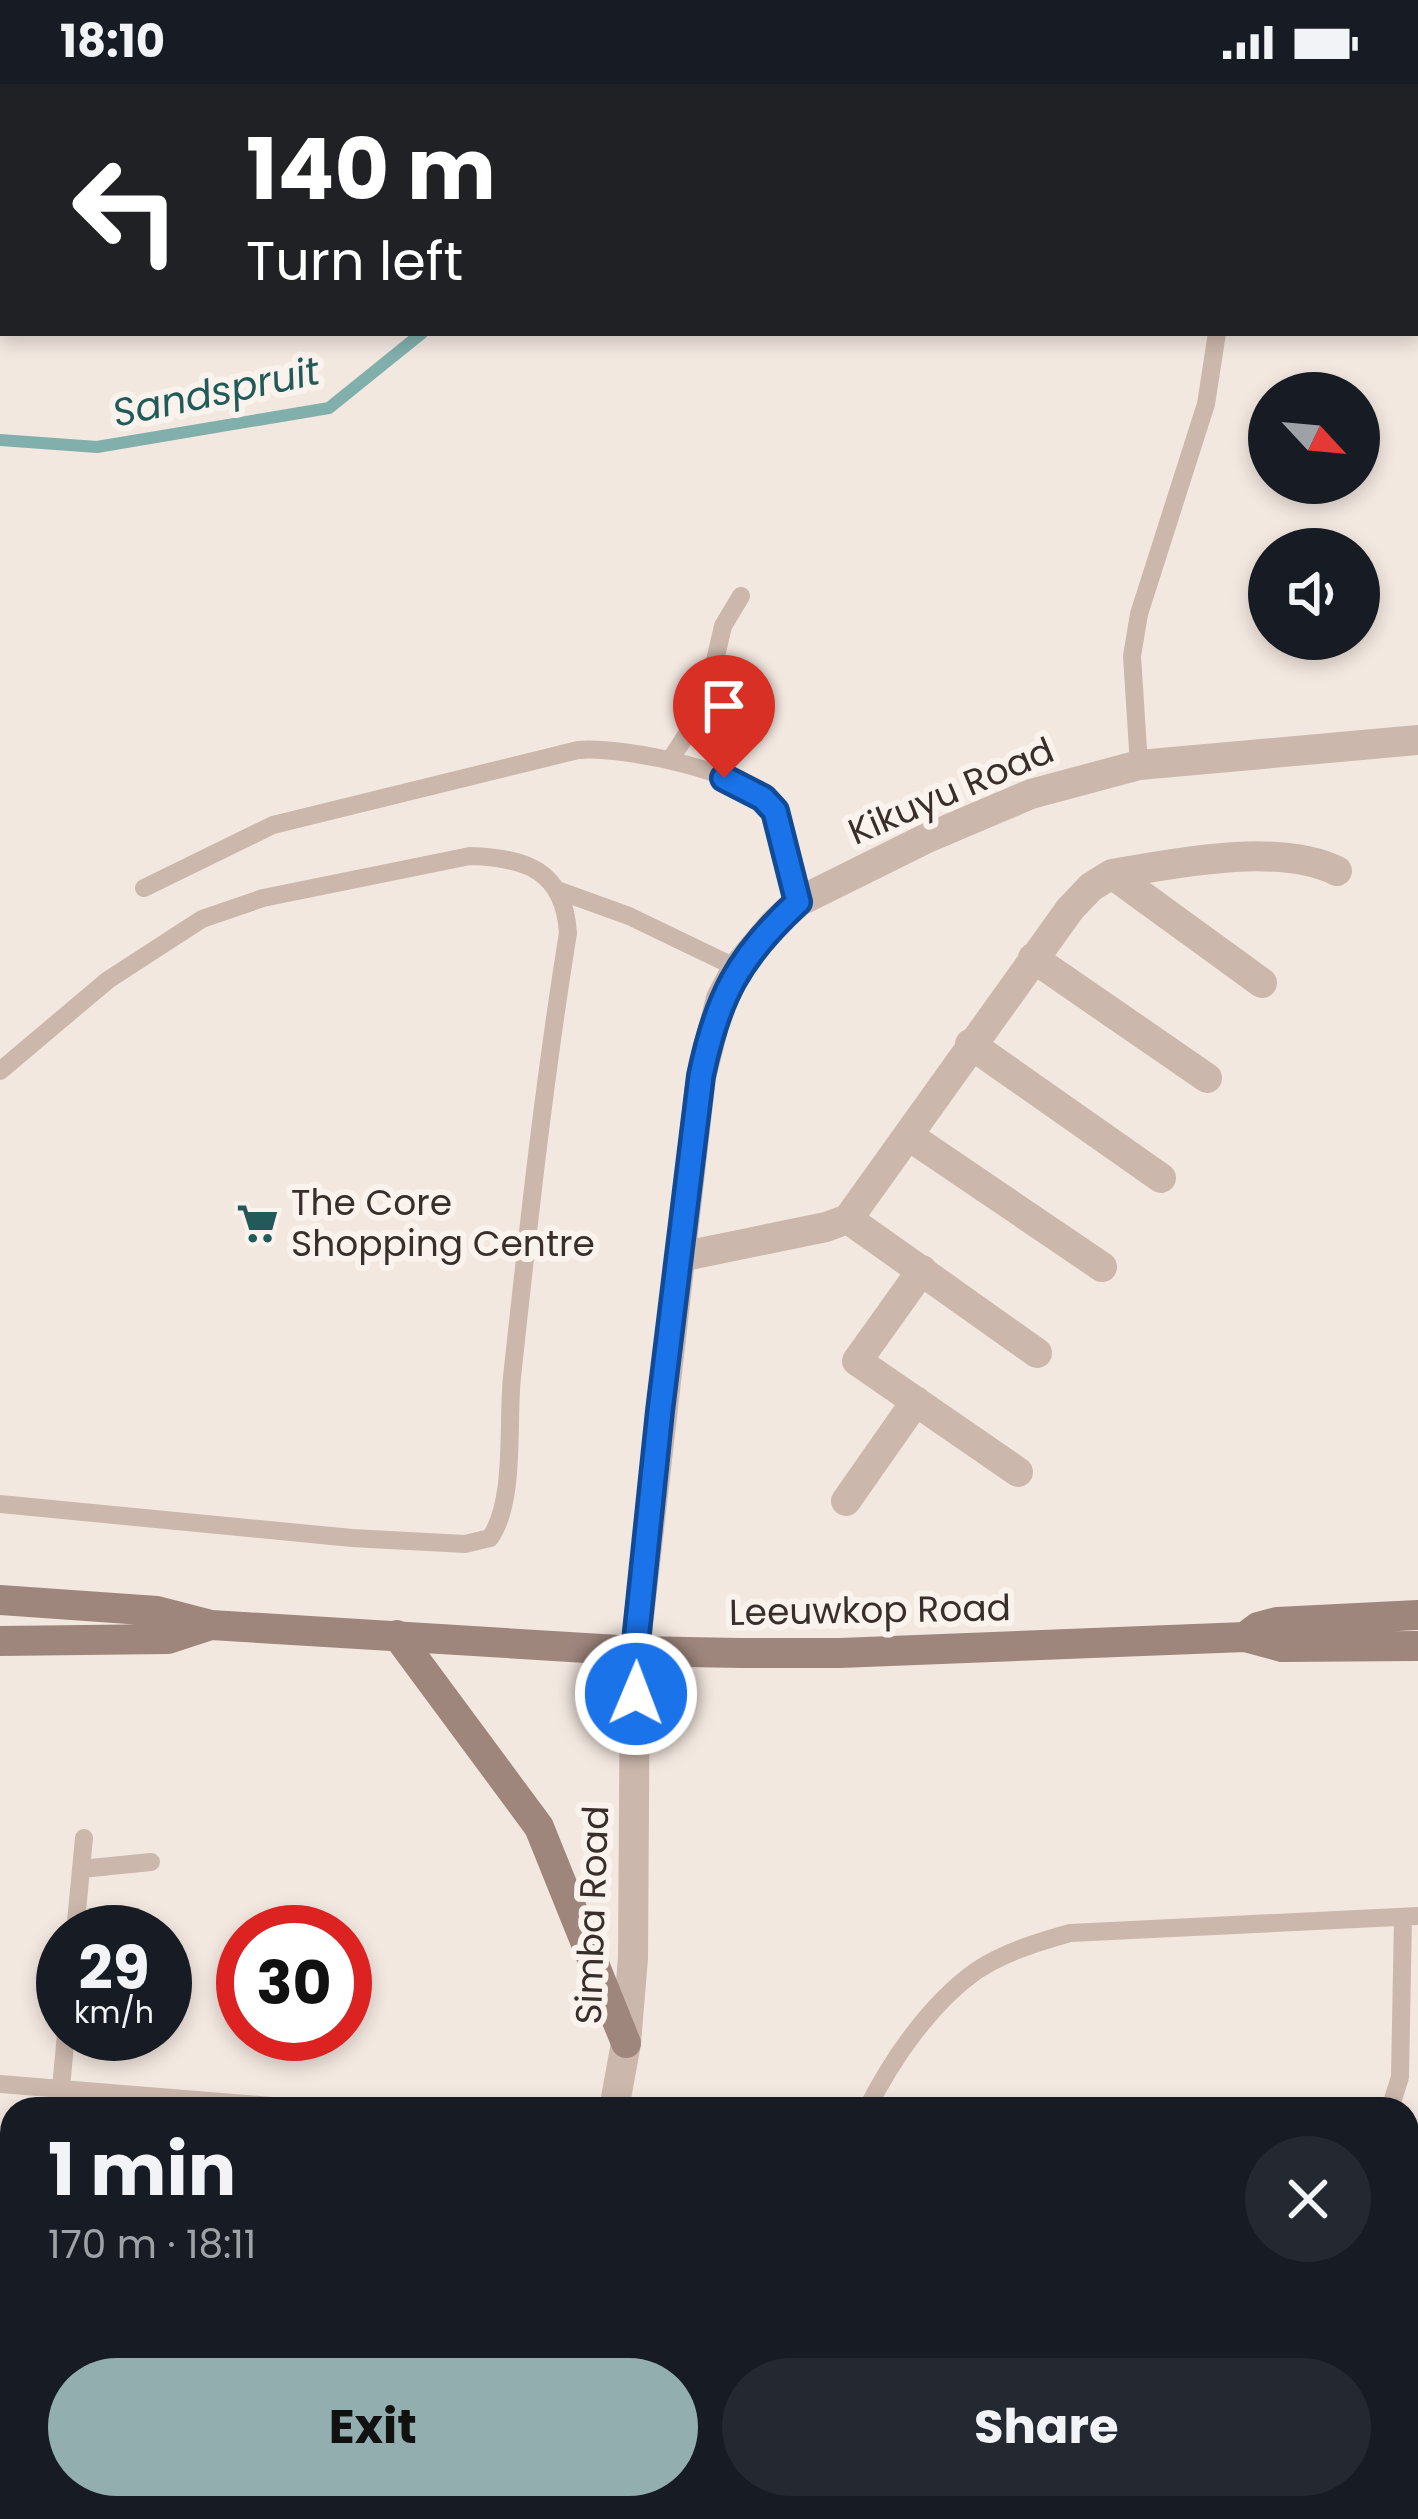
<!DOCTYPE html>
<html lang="en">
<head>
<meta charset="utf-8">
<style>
	body { margin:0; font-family:Poppins,sans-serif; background:#242831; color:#f1f3f6; height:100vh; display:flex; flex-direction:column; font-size:45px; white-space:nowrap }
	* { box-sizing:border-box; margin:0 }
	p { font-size:39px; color:#9ea1a6 }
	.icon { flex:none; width:66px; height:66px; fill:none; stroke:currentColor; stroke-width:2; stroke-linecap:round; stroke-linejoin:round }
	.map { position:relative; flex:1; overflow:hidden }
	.sheet { position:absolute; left:0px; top:2013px; width:1419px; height:423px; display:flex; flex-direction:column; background:#171b24; border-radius:36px 36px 0 0; box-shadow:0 6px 18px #0003 }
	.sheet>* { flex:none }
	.top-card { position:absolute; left:0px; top:0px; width:1419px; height:252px; box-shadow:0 6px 18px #0003; background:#202124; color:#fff; overflow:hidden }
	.needle { width:78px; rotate:116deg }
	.controls { position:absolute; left:1248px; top:288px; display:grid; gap:24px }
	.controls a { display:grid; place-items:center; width:132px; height:132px; border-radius:50%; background:#171b24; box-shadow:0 6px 18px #0003; font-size:60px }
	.speed { position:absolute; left:36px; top:1821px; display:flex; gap:24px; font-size:60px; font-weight:700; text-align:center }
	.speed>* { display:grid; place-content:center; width:156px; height:156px; border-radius:50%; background:#171b24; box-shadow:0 6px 18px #0003; line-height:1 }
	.speed small { font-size:30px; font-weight:400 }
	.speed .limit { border:18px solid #d22; background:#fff; color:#111 }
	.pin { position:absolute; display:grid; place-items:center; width:102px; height:102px; color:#fff; margin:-123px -51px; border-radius:50% 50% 50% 0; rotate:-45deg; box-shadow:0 0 12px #0007 }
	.pin .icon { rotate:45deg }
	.me { position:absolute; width:132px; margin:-66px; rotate:1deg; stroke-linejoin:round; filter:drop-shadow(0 0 9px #0008) }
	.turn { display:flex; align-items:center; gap:42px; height:252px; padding:0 48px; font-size:54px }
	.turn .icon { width:156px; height:156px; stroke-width:2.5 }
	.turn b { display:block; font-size:84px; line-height:102px }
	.round { display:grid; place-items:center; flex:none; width:126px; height:126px; border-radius:63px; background:#242831 }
	.head { display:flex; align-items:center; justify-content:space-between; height:204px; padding:0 48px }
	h1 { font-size:72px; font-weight:700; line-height:90px }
	.cta { display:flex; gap:24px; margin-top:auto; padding:24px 48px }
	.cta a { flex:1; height:138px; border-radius:72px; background:#93aeaf; color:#111; font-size:48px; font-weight:700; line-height:138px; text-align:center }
	.cta a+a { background:#242831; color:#f1f3f6 }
	.status { display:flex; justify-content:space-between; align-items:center; height:84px; padding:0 60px; background:#171b24; direction:ltr }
	.status svg { height:33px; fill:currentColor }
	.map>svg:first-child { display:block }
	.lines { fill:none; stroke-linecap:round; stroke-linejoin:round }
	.stream { stroke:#80afac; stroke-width:12 }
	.lane { stroke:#cbb7ac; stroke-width:18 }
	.street { stroke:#cbb7ac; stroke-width:30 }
	.secondary { stroke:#9f867d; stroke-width:30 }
	.route-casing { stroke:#114b97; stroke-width:30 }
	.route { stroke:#1a73e8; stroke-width:21 }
	.labels { text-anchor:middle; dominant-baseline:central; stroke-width:12; stroke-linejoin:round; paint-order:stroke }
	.street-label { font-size:36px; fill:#392e2b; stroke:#faf3ed }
	.poi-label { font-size:36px; fill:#392e2b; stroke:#faf3ed; text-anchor:start }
	.water-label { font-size:39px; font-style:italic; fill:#215a58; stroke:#faf3ed }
</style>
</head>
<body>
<div class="status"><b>18:10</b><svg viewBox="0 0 49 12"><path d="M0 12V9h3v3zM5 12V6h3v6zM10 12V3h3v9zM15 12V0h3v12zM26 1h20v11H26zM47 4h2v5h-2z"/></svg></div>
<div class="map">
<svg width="1418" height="2435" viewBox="0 0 1418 2435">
	<rect width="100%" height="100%" fill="#f3e8e0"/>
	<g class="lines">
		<path class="stream" d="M739,3L743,0
			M0,356L97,363L329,324L422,249"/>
		<path class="lane" d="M401,3L407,0
			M1281,3L1282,0
			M0,142L3,141
			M670,676L704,624L723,542L741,512
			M1139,681L1132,572L1139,530L1206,320L1217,249
			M144,804L273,741L578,666C621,662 754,687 775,728C788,754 791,791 798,818
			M557,806L629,832L737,884
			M0,987L108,896L202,835L263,814L470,772C526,774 564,786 568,849C544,997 528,1145 512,1293C507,1339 516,1417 490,1454L465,1460L352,1454L0,1420
			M81,1785L151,1778
			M75,1848L84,1754
			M0,2000L309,2025
			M59,2025L66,1950
			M867,2025C892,1975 930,1920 976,1887C1005,1868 1038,1858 1070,1849L1418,1832
			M1390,2025L1400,1993L1403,1833
			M724,2435L727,2424
			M1088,2435L1092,2424"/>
		<path class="street" d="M1112,790L1262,899
			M1033,874L1207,994
			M970,960L1161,1094
			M909,1052L1102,1183
			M848,1135L1037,1269
			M680,1173L826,1143L848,1135L1070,825L1091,803L1112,790C1176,779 1278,758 1337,787
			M922,1186L857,1277L1018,1388
			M846,1417L916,1317
			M614,2025L626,1959L633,1874L635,1567L701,993L721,914L737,884L775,839L798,818L925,755L1031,710L1139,681L1418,656
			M504,2435L507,2424"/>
		<path class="secondary" d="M0,1516L157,1527L211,1541L635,1567L740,1569H840L1245,1553L1282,1563L1418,1562
			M397,1551L539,1743L626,1959
			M1245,1553L1258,1543L1277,1538L1418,1531
			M0,1557L168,1555L211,1541"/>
	</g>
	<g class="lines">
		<defs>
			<path id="route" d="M636,1610L635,1567L660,1327L701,992C717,914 738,873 798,818L775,727L763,714L724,694"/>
		</defs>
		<use href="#route" class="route-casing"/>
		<use href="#route" class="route"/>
	</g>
	<defs>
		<symbol id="supermarket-bare" viewBox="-9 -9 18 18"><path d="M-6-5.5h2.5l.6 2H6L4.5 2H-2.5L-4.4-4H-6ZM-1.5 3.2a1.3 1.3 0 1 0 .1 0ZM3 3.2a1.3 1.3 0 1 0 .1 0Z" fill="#215a58" stroke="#faf3ed" stroke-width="2.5" paint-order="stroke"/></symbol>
	</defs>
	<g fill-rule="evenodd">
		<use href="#supermarket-bare" x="228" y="1110" width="59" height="59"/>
	</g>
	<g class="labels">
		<g class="street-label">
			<text transform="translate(951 707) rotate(-23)">Kikuyu Road</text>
			<text transform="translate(870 1526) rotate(-1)">Leeuwkop Road</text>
			<text transform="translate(592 1831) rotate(-88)">Simba Road</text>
		</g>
		<g class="poi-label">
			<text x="291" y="1118">The Core<tspan x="291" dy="41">Shopping Centre</tspan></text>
		</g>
		<g class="water-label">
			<text transform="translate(216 308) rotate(-12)">Sandspruit</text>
		</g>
	</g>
</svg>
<div class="controls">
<a><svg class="needle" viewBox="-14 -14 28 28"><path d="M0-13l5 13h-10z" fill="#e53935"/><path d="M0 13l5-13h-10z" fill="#9ea1a6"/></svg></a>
<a><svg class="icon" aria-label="sound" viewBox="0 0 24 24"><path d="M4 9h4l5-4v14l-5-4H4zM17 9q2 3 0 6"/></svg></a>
</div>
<div class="speed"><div>29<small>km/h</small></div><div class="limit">30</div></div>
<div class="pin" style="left:724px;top:694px;background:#d93025"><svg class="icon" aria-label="arrive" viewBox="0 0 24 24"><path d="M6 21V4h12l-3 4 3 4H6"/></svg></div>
<svg class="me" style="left:636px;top:1610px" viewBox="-20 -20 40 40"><circle r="17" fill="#1a73e8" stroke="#fff" stroke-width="3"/><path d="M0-11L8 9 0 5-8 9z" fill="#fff"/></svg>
<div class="top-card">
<div class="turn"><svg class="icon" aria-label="left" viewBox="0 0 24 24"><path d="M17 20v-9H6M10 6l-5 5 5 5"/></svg><div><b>140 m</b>Turn left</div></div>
</div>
<section class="sheet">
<div class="head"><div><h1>1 min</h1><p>170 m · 18:11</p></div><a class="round"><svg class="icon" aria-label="close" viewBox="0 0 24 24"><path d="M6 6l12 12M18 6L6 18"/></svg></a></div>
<div class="cta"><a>Exit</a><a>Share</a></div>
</section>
</div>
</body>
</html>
